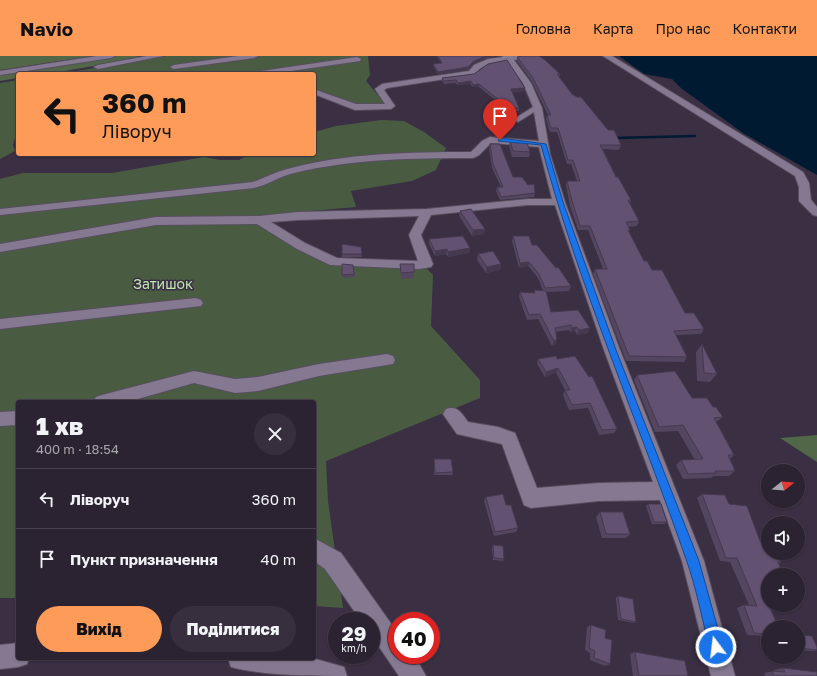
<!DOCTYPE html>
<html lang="uk">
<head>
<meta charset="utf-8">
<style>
	body { margin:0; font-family:"Golos Text",sans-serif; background:#382f3e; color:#f1f3f6; height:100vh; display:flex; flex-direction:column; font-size:15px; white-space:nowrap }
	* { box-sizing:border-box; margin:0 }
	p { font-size:13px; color:#a6a4ac }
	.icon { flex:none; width:22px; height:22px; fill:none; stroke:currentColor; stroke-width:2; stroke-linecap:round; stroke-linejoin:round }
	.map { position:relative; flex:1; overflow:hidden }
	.drawer { position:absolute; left:16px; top:344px; width:300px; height:260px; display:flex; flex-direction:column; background:#2c2332; border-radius:4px; box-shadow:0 1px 3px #0004,0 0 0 1px #48404d }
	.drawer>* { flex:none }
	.top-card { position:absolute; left:16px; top:16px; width:300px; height:84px; border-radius:4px; box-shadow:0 1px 3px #0004,0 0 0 1px #48404d; background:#fe9b59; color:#111; overflow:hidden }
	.needle { width:26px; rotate:73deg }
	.controls { position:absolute; left:761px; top:408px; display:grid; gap:8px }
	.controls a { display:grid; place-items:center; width:44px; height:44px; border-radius:50%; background:#2c2332; box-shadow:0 1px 3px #0004,0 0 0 1px #48404d; font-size:20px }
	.speed { position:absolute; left:328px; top:556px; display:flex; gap:8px; font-size:20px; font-weight:700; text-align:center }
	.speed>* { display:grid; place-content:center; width:52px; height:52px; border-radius:50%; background:#2c2332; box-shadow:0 1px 3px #0004,0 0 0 1px #48404d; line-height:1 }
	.speed small { font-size:10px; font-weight:400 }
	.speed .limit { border:6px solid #d22; background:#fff; color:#111 }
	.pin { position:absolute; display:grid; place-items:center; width:34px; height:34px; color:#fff; margin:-41px -17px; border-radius:50% 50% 50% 0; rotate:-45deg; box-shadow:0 0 4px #0007 }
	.pin .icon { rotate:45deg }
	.me { position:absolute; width:44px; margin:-22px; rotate:345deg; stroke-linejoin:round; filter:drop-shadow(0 0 3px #0008) }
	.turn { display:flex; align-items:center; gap:14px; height:84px; padding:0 20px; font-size:18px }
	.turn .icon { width:52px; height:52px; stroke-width:2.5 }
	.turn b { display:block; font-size:28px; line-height:34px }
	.round { display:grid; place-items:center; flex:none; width:42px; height:42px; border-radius:21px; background:#382f3e }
	.summary { display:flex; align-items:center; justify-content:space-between; height:68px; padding:0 20px }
	h1 { font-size:24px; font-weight:800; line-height:30px }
	.action { display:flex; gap:8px; margin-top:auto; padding:8px 20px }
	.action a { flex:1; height:46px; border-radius:24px; background:#fe9b59; color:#111; font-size:16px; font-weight:800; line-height:46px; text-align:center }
	.action a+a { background:#382f3e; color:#f1f3f6 }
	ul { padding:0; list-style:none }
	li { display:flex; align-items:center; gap:12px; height:60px; padding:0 20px; border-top:1px solid #48404d }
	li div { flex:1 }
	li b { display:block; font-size:15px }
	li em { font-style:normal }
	header { display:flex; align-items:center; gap:24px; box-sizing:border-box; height:56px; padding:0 20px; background:#fe9b59; color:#111 }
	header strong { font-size:19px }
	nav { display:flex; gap:22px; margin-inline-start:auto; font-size:14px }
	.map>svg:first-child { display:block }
	.green { fill:#495c42 }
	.forest { fill:#516748 }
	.water { fill:#001b31 }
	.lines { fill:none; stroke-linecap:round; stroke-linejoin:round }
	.stream { stroke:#001b31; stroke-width:2.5 }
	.minor-casing { stroke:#574e5e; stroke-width:2 }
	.minor { fill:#857991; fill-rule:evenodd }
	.wall { fill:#544661 }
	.shaded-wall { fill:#45394f }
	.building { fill:#625171; stroke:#45394f }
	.route { fill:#1a73e8; stroke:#114b97 }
	.labels { text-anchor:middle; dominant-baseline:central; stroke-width:3; stroke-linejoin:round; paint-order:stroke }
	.park-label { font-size:14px; fill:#c0e8b1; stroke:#3a2f43 }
</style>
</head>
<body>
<header>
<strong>Navio</strong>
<nav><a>Головна</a><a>Карта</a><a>Про нас</a><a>Контакти</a></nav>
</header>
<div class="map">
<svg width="817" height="620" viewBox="0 0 817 620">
	<rect width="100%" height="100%" fill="#3a2f43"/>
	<path class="green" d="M166,0H368L370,19L366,25L385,48L357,50L314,33V18H59Z
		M18,24V80L15,82L13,89L15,95L0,103V27Z
		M381,64L404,65L424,76L446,92L436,114L412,125L351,135L356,151L264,159L270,173L334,207L425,211L433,219L431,270L480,324V342L326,405L328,445L343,552L314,550V346H18V542H0V123L23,117H112L204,101L220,104H239L250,98H314V76L336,70Z"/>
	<path class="forest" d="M0,0H92L0,14Z
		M118,0H140L117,6L47,18H18V22L0,25V18Z
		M817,379V406L780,382Z"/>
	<path class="water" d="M619,0H817V119L743,77L681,32L672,23L644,18Z"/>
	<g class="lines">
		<path class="stream" d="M613,82L695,80"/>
		<defs>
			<path id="minor" d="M97,0H115L111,2L0,19V15Z
				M147,0H163L98,13L94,11L98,9Z
				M238,0H258L254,2L174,13L170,11L174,9Z
				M502,0H534L514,4L531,27L542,52L550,98L565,146L620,294L704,505L735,620H711L682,505L660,444L599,445L531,452L524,449L502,388L457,378L443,358L446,353C458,349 462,358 468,366L498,371L515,377L537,432L599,427L653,426L604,294L555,149H528L431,159L421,179L433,208L431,211L419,213L330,209L297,193L257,168L156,169L0,196V188L156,161L259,160L298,156L427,153L528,143H552L539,91L491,87L479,99L473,102C414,102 352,103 294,117C280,120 268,129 254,132L0,159V153L253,126C264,122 275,116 287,113C346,97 410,96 471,96L482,85L490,81L539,85L534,56L518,66L514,63L533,51L523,27L507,5C498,6 489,7 481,12C477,15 477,18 471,19L387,32L384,34L395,50L391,53L355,54L314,38V34H316L356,48H385L375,33L382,28L469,15L474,9L488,3L503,1ZM419,160L409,179L418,205L337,202L305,187L271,166L298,164Z
				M603,0H612L803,116L809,127L811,144L817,151V160L813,159L799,145V131L795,120Z
				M357,1L361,3L360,5L270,18H251L255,16Z
				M196,242L201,244L203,247L201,250L0,273V263Z
				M387,298L393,300L395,304L393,308L319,320L258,335L235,337L194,327L127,346H93L96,341L102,339L194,315L235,323L258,321L319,308Z
				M18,355V369L0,370V356Z
				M314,482L341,497L397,576V599H414L426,620H399L371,579V565H361L325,513L314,505Z
				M18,587V602H29L27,608L18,611L0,613V589Z
				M228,602H312L344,611L347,620C312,620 265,620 231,611Z"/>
		</defs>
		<use href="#minor" class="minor-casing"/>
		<use href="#minor" class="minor"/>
	</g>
	<path class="wall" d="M437,0H495L487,2L473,8L468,14L438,18L433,10V8L441,7Z
		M517,1L560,18L559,22L572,38L608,74L621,89L619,94L603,93L616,121L631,144L630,147L639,165L637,170L628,171L630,174L629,176L644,205L652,214L685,257L704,273L701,278L676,279L687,301L684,306L626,305L593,218L595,213H603L588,174H578L570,150L566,129L567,125H577L571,108H567L557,76H550L546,63L547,59H548L532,26L517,5Z
		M474,18L525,35L512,36L519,52V55H509L479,31H473L470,28L458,29L455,27L444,28L442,25V22Z
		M510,84L530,96L529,101H512L509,90Z
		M490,88L513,121L528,129L535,137L534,141L500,144L496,135L497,131H501L492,112L489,92Z
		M460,155L485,173L484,178L472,180L459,160Z
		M513,180L532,189L571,230L569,235L546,236L551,256L588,277L577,279L575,275L570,276L569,274L556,276V288L552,290L538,263L527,264L519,241L520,236L534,237V234L543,235L538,222L528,210L519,212L512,185Z
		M429,183L470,192L469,197L448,201L446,198L435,200L429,188Z
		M361,191L362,201H342V198Z
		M478,198L501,208L500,214L486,217L477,204Z
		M400,208L414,216V222L401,223Z
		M353,209L355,221L343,222L342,219Z
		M702,288L717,318L710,326L697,325L696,296Z
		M538,303H557L617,373L614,377L599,379L588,352L569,354L563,339L565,334L556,317L545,321L537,308Z
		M637,319L713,351L723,361L716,366L734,399L730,403L735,415L729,420H713L711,422L683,423L676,409L681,404H695L678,375L655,376L634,324Z
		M434,403L453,416V419H434Z
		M702,438L729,448L760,485L781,506L779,508L783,519H768V539H765L768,571V580L747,579L737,552L744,549H749L730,506L720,505L697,442Z
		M486,441L506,449L518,472L516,476L494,480L484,445Z
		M648,448L667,466L664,468H652L646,450Z
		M600,456L630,478L626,482H602L596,461Z
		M493,489L504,503L503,505L493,504L492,491Z
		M618,540L636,566L634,567L618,564L616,542Z
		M591,569L605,582L610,608L605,610L590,604V597L585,594L587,571Z
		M798,579L817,594L813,595L798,594Z
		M635,596L688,620H633L630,598Z
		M783,612L817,620H765L764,617L774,615V614Z"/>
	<path class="shaded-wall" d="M486,0H495L487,2L473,8L468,14L438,18V16L474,5Z
		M471,25L470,28L458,29V27Z
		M479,28V31H473V29Z
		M525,32V35L511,36V33Z
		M485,173L484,178L472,180L473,174Z
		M470,192L469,197L448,201V196Z
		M447,193L446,198L435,200V195Z
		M529,206L528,210L519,212L520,207Z
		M501,208L500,214L486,217L487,211Z
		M577,271L575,275L570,276L572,272Z
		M590,272L588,277L577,279L579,274Z
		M557,283L556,288L552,290L554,285Z
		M558,312L556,317L545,321L546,316Z"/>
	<path class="building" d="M438,0H486L474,5L468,11L438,16L433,8L442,7Z
		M523,0H539L545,4L560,18H557L572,38L577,41H581L608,74H614L621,89H600L616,121H618L631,144H628L639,165L626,166L630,174H628L644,205H647L652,214H662L685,257H694L704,273L674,275L687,301L629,300L595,213H607L590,170H580L572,145L567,125H580L573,104H568L558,72H551L547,59H551L533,22L517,1Z
		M507,4L525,32L511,33L519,52H509L479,28L473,29L471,25L458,27L456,24L444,25L442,22L474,18L488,8Z
		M510,84L527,86L530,96L513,95Z
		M490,88H500L513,121H522L528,129L534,128L535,137L501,141L497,131H503L493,108Z
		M471,153L485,173L473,174L460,155Z
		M463,180L470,192L448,196L447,193L435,195L429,183Z
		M513,180H529L532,189H537L556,212L558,211L571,230L545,232L539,218L529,206L520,207Z
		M342,188L361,191L362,198H342Z
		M493,195L501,208L487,211L478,198Z
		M342,208L353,209L354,218L342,219Z
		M400,208H414V216L401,217Z
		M534,234L546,235L551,256L578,254L590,272L579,274L577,271L572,272L571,269L555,272L557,283L554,285L540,258L529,259L520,236L535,237Z
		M702,288L717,318L704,317Z
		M556,300L557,303L575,300L589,321L592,320L617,373L602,374L590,347L572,349L565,334H570L558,312L546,316L538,303Z
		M675,315L692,342H707L713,351H716L723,361L714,362L734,399H728L735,415H715L716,417L688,418L681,404L703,403L683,369L659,371L637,319Z
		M434,403H451L453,416L435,417Z
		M503,438L506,449H511L518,472L495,476L486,441Z
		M702,438L725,439L729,448L747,450L760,485L768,486V497H777L781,506H778L783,519L769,517L770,519H768V536H763L768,547V549H769L778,571H768V578L754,577L744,549L757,550L737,502H726Z
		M648,448H661L667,466H654Z
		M600,456H623L630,478H606Z
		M493,489L503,490L504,503L494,502Z
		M618,540L633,543L636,566L621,563Z
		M591,569L606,574L605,582L612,584L610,608L594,602L595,595L589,592Z
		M798,579L812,580L817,591V594L798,592Z
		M635,596L685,605L688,620H639Z
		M783,612L817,616V620H774L772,615L785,616Z"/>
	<path class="route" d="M500,82L546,88L563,146L616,294L699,505L723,591L721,596L716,598L711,596L709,591C702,562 696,531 686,503C638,365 579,231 541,89L498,85Z"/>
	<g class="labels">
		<g class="park-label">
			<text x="163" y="227">Затишок</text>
		</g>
	</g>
</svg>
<div class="controls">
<a><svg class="needle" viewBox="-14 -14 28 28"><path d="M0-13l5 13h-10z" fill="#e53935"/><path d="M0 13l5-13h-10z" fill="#a6a4ac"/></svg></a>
<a><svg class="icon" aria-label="sound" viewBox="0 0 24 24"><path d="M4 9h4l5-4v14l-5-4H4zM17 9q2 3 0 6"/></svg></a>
<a>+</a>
<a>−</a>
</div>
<div class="speed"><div>29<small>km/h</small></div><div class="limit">40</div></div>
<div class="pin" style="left:500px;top:84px;background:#d93025"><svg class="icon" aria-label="arrive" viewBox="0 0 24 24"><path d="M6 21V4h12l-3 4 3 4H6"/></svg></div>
<svg class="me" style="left:716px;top:591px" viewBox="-20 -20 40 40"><circle r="17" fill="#1a73e8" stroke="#fff" stroke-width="3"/><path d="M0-11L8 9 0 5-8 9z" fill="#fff"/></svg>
<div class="top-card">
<div class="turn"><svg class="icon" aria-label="left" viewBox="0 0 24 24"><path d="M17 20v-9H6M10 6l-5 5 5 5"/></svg><div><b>360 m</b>Ліворуч</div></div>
</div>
<section class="drawer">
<div class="summary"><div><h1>1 хв</h1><p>400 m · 18:54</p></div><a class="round"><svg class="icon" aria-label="close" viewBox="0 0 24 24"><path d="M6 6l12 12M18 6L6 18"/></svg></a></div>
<ul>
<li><svg class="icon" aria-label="left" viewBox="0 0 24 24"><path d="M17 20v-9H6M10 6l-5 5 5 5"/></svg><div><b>Ліворуч</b></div><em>360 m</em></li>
<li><svg class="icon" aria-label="arrive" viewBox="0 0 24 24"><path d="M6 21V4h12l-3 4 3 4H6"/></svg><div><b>Пункт призначення</b></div><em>40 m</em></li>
</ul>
<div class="action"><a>Вихід</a><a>Поділитися</a></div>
</section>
</div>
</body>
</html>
